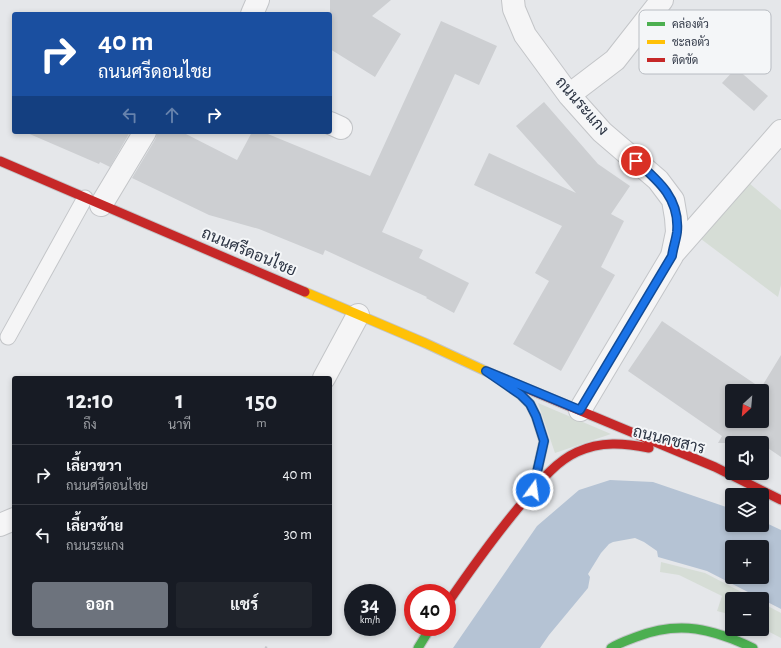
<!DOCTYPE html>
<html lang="th">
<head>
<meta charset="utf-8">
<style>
	body { margin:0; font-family:"Alegreya Sans",Sarabun,sans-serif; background:#20242c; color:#f1f3f6; height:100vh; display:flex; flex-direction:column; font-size:15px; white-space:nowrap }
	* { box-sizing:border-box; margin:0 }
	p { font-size:13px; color:#9ea1a6 }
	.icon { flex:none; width:22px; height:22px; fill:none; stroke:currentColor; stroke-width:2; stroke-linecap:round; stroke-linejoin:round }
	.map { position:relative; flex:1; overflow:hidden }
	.drawer { position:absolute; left:12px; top:376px; width:320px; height:260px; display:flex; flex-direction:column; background:#171b24; border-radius:4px; box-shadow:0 2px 6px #0003 }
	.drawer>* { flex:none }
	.top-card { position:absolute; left:12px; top:12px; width:320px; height:122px; border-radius:4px; box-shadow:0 2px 6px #0003; background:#1a4fa0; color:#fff; overflow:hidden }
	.needle { width:26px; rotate:206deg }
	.buttons { position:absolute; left:725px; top:384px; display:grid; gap:8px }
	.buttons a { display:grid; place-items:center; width:44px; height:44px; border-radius:4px; background:#171b24; box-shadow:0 2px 6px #0003; font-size:20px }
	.speed { position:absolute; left:344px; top:584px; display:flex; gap:8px; font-size:20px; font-weight:700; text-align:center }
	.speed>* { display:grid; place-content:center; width:52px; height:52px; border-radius:50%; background:#171b24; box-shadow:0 2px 6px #0003; line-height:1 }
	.speed small { font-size:10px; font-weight:400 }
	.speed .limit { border:6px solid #d22; background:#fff; color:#111 }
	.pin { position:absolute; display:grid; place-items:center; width:34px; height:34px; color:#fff; margin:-17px; border:2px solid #fff; border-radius:50%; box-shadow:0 1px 4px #0007 }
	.me { position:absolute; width:44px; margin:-22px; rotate:14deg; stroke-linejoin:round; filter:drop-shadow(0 0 3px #0008) }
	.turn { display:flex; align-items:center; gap:14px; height:84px; padding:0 20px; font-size:18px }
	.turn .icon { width:52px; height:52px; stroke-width:2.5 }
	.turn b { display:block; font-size:28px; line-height:34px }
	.lanes { display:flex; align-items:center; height:38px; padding:0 20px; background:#0003; justify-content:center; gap:20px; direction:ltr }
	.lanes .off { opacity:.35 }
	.eta { display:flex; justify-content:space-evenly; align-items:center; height:68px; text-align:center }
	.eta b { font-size:24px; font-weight:700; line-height:28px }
	.cta { display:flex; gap:8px; margin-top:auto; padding:8px 20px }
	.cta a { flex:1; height:46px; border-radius:4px; background:#6d737d; color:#fff; font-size:16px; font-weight:700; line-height:46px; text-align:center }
	.cta a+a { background:#20242c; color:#f1f3f6 }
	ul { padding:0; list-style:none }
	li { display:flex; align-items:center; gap:12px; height:60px; padding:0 20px; border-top:1px solid #363941 }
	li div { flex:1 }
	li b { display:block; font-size:15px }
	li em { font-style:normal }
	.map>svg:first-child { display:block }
	.green { fill:#d6ddd6 }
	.water { fill:#b5c3d4; fill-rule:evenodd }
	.building { fill:#cdcfd2; fill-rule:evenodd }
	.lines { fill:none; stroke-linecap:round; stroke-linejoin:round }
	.lane-casing { stroke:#c3c5c8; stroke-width:17 }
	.street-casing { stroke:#c3c5c8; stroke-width:24 }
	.fast-casing { stroke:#c3c5c8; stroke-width:11 }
	.slow-casing { stroke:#c3c5c8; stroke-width:11 }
	.jam-casing { stroke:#c3c5c8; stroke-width:11 }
	.path { stroke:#c4c5ca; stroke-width:2.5; stroke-dasharray:3 3; stroke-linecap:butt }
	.lane { stroke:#f5f5f6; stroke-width:15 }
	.street { stroke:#f5f5f6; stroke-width:22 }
	.fast { stroke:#4caf50; stroke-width:9 }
	.slow { stroke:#ffc107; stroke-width:9 }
	.jam { stroke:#c62828; stroke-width:9 }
	.route-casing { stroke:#114b97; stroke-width:10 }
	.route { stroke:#1a73e8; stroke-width:7 }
	.labels { text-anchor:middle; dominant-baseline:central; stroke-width:4; stroke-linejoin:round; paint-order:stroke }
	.street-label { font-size:16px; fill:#2c3443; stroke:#f4f6f8 }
	.key { fill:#f4f6f8; stroke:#b8bcc2; stroke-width:1 }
	.key-label { font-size:11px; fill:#2c3443 }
</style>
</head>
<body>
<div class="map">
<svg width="781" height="648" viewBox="0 0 781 648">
	<rect width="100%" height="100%" fill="#e5e7ea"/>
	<path class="green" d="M749,183L781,210V285L778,297L701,239Z
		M538,403L611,434L555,453Z
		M661,562L705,573L755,599H732V615L717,611L722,596L679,575L660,572Z
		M762,603L781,613V638L762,628Z"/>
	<path class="water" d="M610,480L653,482L732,509V525H762V521L781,530V609L707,571L658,557L657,551L644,542L635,538L613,542L609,544L601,553L588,574L590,577L588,588L549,635L540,648H453L537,526L579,490ZM732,547H762V577H732Z"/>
	<path class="building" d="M330,0H391L372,16L401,34L375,77L330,49Z
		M441,21L497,46L479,85L455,74L382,232L423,250L419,258L469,283L454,313L426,298L427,297L325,250L323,255L259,229L209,215L132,178L156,138L157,132H182L237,160L252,132H263L370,176Z
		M736,68L768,96L754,111L722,83Z
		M544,102L598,164L630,186L611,214L624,221L601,267L615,275L561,371L513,344L549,281L535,273L562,226L474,185L489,153L576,193L516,126Z
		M25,132H130L110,167L100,162L99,164Z
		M662,321L761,388L781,355V457L762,444V443H718L722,436L628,371ZM732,391H762V421H732Z"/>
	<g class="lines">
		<defs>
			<path id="lane" d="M8,337L85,198"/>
			<path id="street" d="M513,0L514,9L525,35L569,95L602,132L658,180L673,200L676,218L677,232L672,256L580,410
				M252,14L258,0
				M569,95L615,60L662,0
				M330,123L341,128
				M101,205L145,132
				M672,255L781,131
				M324,378L358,315
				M0,525L14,519"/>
			<path id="fast" d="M510,387L521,395L530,404L536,416L544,441L533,489
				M418,648L431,627
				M611,648C619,643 628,640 636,637C680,620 713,629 753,648"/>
			<path id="slow" d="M305,292L425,343L492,374"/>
			<path id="jam" d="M0,161L305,292
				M492,374L715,467L781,500
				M447,604C471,569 496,534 524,501C539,483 555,462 577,452C601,441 624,443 649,448"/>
		</defs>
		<use href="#lane" class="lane-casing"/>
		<use href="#street" class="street-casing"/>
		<use href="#fast" class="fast-casing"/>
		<use href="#slow" class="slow-casing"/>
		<use href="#jam" class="jam-casing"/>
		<path class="path" d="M265,647L267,648"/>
		<use href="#lane" class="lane"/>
		<use href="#street" class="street"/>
		<use href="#fast" class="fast"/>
		<use href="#slow" class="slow"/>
		<use href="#jam" class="jam"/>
	</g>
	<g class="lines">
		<defs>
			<path id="route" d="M533,490L544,441L536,416L530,404L521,395L486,371L580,410L672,256C673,248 676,240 677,232C680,199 659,181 636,161"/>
		</defs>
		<use href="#route" class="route-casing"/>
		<use href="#route" class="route"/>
	</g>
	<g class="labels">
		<g class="street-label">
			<text transform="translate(582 106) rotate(49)">ถนนระแกง</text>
			<text transform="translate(249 252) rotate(23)">ถนนศรีดอนไชย</text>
			<text transform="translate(669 440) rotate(14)">ถนนคชสาร</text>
		</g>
	</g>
	<rect x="639" y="10" width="132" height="64" rx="6" class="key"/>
	<rect x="647" y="22" width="18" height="4" fill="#4caf50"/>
	<rect x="647" y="40" width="18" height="4" fill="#ffc107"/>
	<rect x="647" y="58" width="18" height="4" fill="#c62828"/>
	<g class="key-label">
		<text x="672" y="28">คล่องตัว</text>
		<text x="672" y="46">ชะลอตัว</text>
		<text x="672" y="64">ติดขัด</text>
	</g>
</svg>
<div class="buttons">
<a><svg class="needle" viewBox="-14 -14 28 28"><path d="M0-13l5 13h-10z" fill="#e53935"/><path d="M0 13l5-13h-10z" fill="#9ea1a6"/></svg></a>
<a><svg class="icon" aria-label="sound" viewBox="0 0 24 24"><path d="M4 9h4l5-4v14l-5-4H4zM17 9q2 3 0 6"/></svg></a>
<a><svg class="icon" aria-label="layers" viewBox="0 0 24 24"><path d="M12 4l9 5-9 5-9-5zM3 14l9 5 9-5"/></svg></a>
<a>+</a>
<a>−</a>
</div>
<div class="speed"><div>34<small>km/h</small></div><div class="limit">40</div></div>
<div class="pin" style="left:636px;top:161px;background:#d93025"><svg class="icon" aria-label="arrive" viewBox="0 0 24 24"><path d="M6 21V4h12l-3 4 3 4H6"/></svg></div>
<svg class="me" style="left:533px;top:490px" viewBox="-20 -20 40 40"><circle r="17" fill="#1a73e8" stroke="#fff" stroke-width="3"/><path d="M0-11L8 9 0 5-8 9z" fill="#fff"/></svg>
<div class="top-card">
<div class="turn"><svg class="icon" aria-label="right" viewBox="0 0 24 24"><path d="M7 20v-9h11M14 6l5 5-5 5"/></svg><div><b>40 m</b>ถนนศรีดอนไชย</div></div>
<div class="lanes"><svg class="icon off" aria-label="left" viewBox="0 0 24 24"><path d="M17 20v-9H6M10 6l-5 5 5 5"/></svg><svg class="icon off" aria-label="ahead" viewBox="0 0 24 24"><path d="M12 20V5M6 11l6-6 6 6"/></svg><svg class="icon" aria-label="right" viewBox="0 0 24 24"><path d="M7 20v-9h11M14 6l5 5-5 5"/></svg></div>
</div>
<section class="drawer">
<div class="eta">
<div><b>12:10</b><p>ถึง</p></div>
<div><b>1</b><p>นาที</p></div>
<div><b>150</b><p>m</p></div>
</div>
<ul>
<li><svg class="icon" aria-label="right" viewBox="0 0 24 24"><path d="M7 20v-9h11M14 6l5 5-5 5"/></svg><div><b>เลี้ยวขวา</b><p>ถนนศรีดอนไชย</p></div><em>40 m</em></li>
<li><svg class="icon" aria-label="left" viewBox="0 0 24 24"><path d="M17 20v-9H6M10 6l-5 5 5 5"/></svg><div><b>เลี้ยวซ้าย</b><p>ถนนระแกง</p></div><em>30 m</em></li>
</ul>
<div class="cta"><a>ออก</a><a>แชร์</a></div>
</section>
</div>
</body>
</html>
